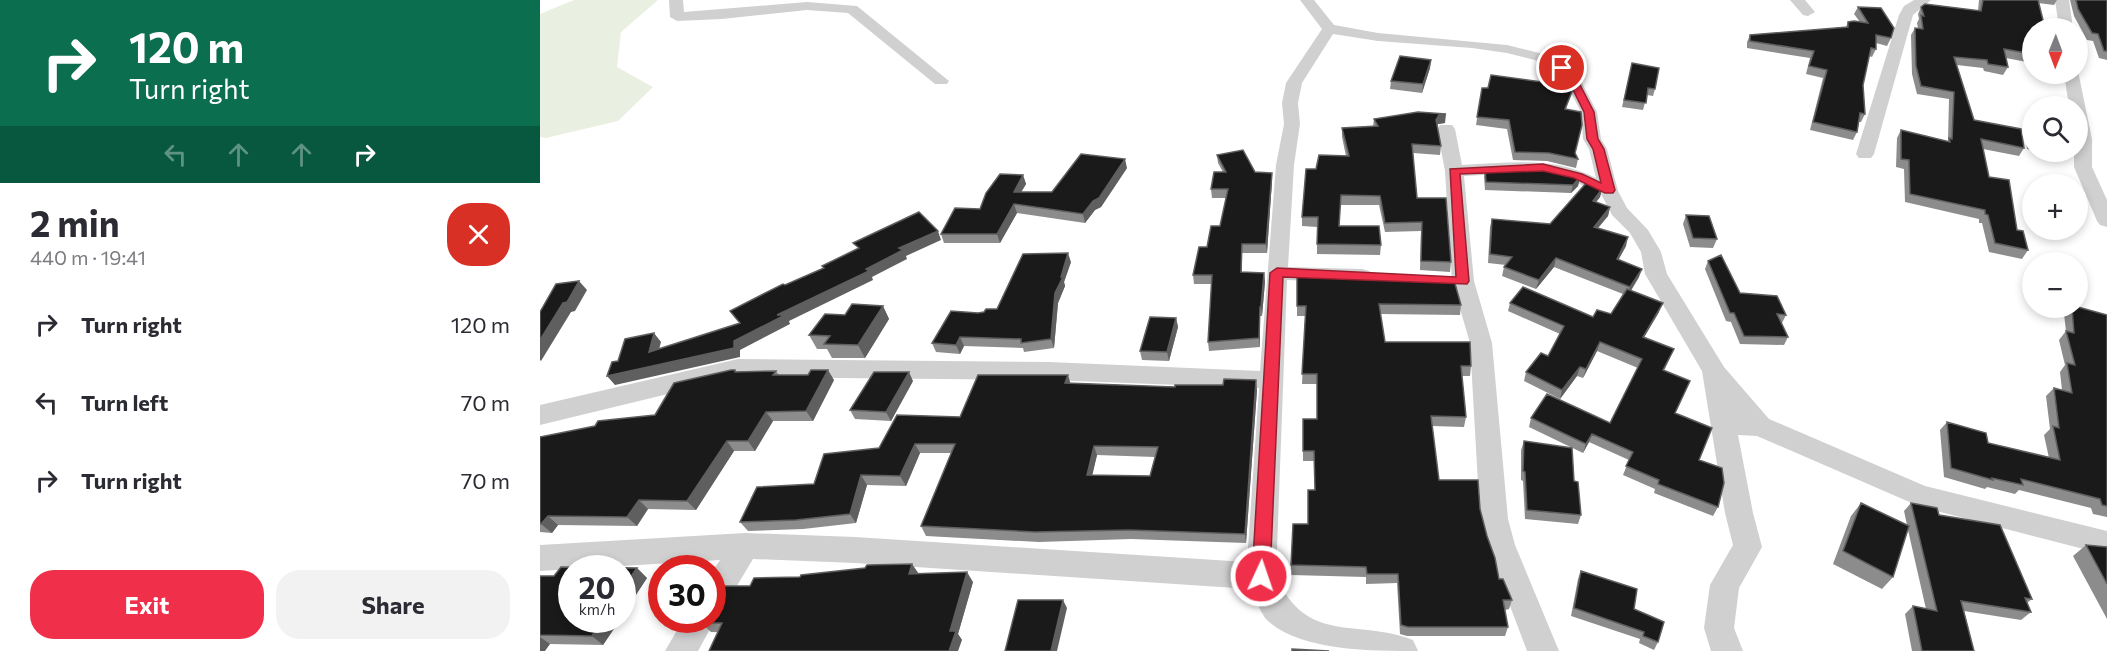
<!DOCTYPE html>
<html lang="en">
<head>
<meta charset="utf-8">
<style>
	body { margin:0; font-family:Commissioner,sans-serif; background:#f2f2f3; color:#2b2b33; height:100vh; display:flex; flex-direction:column; font-size:22px; white-space:nowrap }
	* { box-sizing:border-box; margin:0 }
	p { font-size:20px; color:#7c7c81 }
	.icon { flex:none; width:33px; height:33px; fill:none; stroke:currentColor; stroke-width:2; stroke-linecap:round; stroke-linejoin:round }
	.map { position:relative; flex:1; overflow:hidden }
	.side { display:flex; flex-direction:column; background:#fff; width:540px }
	.side>* { flex:none }
	.hud { background:#0b6e4f; color:#fff; overflow:hidden }
	.needle { width:39px; rotate:181deg }
	.controls { position:absolute; left:1482px; top:18px; display:grid; gap:12px }
	.controls a { display:grid; place-items:center; width:66px; height:66px; border-radius:50%; background:#fff; box-shadow:0 3px 9px #0003; font-size:30px }
	.speed { position:absolute; left:18px; top:555px; display:flex; gap:12px; font-size:30px; font-weight:700; text-align:center }
	.speed>* { display:grid; place-content:center; width:78px; height:78px; border-radius:50%; background:#fff; box-shadow:0 3px 9px #0003; line-height:1 }
	.speed small { font-size:15px; font-weight:400 }
	.speed .limit { border:9px solid #d22; background:#fff; color:#111 }
	.pin { position:absolute; display:grid; place-items:center; width:51px; height:51px; color:#fff; margin:-26px; border:3px solid #fff; border-radius:50%; box-shadow:0 2px 6px #0007 }
	.me { position:absolute; width:66px; margin:-33px; rotate:3deg; stroke-linejoin:round; filter:drop-shadow(0 0 4px #0008) }
	.turn { display:flex; align-items:center; gap:21px; height:126px; padding:0 30px; font-size:27px }
	.turn .icon { width:78px; height:78px; stroke-width:2.5 }
	.turn b { display:block; font-size:42px; line-height:51px }
	.lanes { display:flex; align-items:center; height:57px; padding:0 30px; background:#0003; justify-content:center; gap:30px; direction:ltr }
	.lanes .off { opacity:.35 }
	.round { display:grid; place-items:center; flex:none; width:63px; height:63px; border-radius:24px; background:#f2f2f3 }
	.summary { display:flex; align-items:center; justify-content:space-between; height:102px; padding:0 30px }
	h1 { font-size:36px; font-weight:700; line-height:45px }
	.primary-button { display:flex; gap:12px; margin-top:auto; padding:12px 30px }
	.primary-button a { flex:1; height:69px; border-radius:24px; background:#f02f4a; color:#fff; font-size:24px; font-weight:700; line-height:69px; text-align:center }
	.primary-button a+a { background:#f2f2f3; color:#2b2b33 }
	ul { padding:0; list-style:none }
	li { display:flex; align-items:center; gap:18px; height:78px; padding:0 30px }
	li div { flex:1 }
	li b { display:block; font-size:22px }
	li em { font-style:normal }
	main { display:flex; flex:1; min-height:0 }
	.map>svg:first-child { display:block }
	.green { fill:#eaf0e1 }
	.lines { fill:none; stroke-linecap:round; stroke-linejoin:round }
	.minor { fill:#d0d0d0; fill-rule:evenodd }
	.wall { fill:#8c8c8c; fill-rule:evenodd }
	.shaded-wall { fill:#5f5f5f }
	.building { fill:#1a1a1a; stroke:#5f5f5f; stroke-width:1.5; fill-rule:evenodd }
	.route { fill:#f02f4a; stroke:#9c1f30; stroke-width:1.5 }
</style>
</head>
<body>
<main>
<section class="side">
<div class="hud">
<div class="turn"><svg class="icon" aria-label="right" viewBox="0 0 24 24"><path d="M7 20v-9h11M14 6l5 5-5 5"/></svg><div><b>120 m</b>Turn right</div></div>
<div class="lanes"><svg class="icon off" aria-label="left" viewBox="0 0 24 24"><path d="M17 20v-9H6M10 6l-5 5 5 5"/></svg><svg class="icon off" aria-label="ahead" viewBox="0 0 24 24"><path d="M12 20V5M6 11l6-6 6 6"/></svg><svg class="icon off" aria-label="ahead" viewBox="0 0 24 24"><path d="M12 20V5M6 11l6-6 6 6"/></svg><svg class="icon" aria-label="right" viewBox="0 0 24 24"><path d="M7 20v-9h11M14 6l5 5-5 5"/></svg></div>
</div>
<div class="summary"><div><h1>2 min</h1><p>440 m · 19:41</p></div><a class="round" style="background:#d93025;color:#fff"><svg class="icon" aria-label="close" viewBox="0 0 24 24"><path d="M6 6l12 12M18 6L6 18"/></svg></a></div>
<ul>
<li><svg class="icon" aria-label="right" viewBox="0 0 24 24"><path d="M7 20v-9h11M14 6l5 5-5 5"/></svg><div><b>Turn right</b></div><em>120 m</em></li>
<li><svg class="icon" aria-label="left" viewBox="0 0 24 24"><path d="M17 20v-9H6M10 6l-5 5 5 5"/></svg><div><b>Turn left</b></div><em>70 m</em></li>
<li><svg class="icon" aria-label="right" viewBox="0 0 24 24"><path d="M7 20v-9h11M14 6l5 5-5 5"/></svg><div><b>Turn right</b></div><em>70 m</em></li>
</ul>
<div class="primary-button"><a>Exit</a><a>Share</a></div>
</section>
<div class="map">
<svg width="1567" height="651" viewBox="0 0 1567 651">
	<rect width="100%" height="100%" fill="#fff"/>
	<path class="green" d="M34,0H118L81,32L77,67L113,87L78,121L6,138L0,137V14Z"/>
	<g class="lines">
		<path class="minor" d="M129,0H143L144,12L267,2L317,6L409,81L407,84H395L308,13L267,10L182,19L137,21L130,17Z
			M760,0H774L794,25L838,33L967,45L1020,58L1041,81L1057,112L1061,139L1067,149L1078,191L1087,208L1108,230L1121,252L1127,274L1184,367L1229,419L1385,486L1567,531V555L1381,507L1217,436L1198,435L1213,513L1222,547L1199,588L1194,628L1203,651H1171L1164,628L1170,585L1193,545L1185,513L1162,371L1105,274L1101,252L1090,233L1072,215L1061,194L1031,180L1003,172L924,176L934,281L952,343L968,519L975,545L1019,651H987L947,545L940,519L930,343L912,281L905,171L897,129L900,125H912L915,129L922,165C970,163 1012,156 1056,178L1049,149L1043,139L1041,112L1026,83L1010,64L967,53L932,48L838,41L793,34L762,83L758,103L760,124L754,165L748,267L822,269L829,271L833,276L829,281L822,283L747,280L736,576C767,646 817,618 873,640L878,651C830,651 756,651 725,618C719,609 715,598 711,589L315,563L213,559L183,609L172,613V572L180,560L0,571V545L205,533L315,537L707,562L719,388L509,380L198,377L0,425V405L198,359L509,362L720,371L736,165L744,124L742,103L746,83L782,29Z
			M1250,0H1265L1275,12L1268,16L1263,15Z
			M1374,0H1391L1373,15L1334,154L1331,158H1319L1316,154L1359,15L1364,6Z
			M1515,0H1529L1533,28H1519Z
			M1538,71L1552,139V167L1567,200V227L1560,225L1557,221L1534,167V152H1538V106H1529L1524,74H1538Z
			M172,614L175,620L158,651H125L143,620H172Z"/>
	</g>
	<path class="wall" d="M1439,0H1517L1514,5L1498,3L1492,28V63L1466,58L1468,67L1463,75L1444,71L1443,68L1417,65L1434,120L1484,148L1479,156L1443,149L1449,177L1477,230L1488,250L1482,259L1449,252L1442,223H1439V219L1365,202L1364,169L1356,167L1357,138L1361,130L1407,141H1408L1409,99L1377,94L1372,74L1371,35L1375,28H1378L1377,23L1379,19L1378,14L1381,7L1438,11Z
		M1530,0H1567V60L1559,58L1553,41L1547,40L1534,16Z
		M1318,7L1351,38L1347,46L1336,43V49L1332,57L1329,56L1323,85L1325,114L1321,122H1319L1317,132L1313,140L1270,130L1283,78L1266,74L1270,58L1207,48V42L1210,35L1306,27L1308,22H1320L1314,14Z
		M891,60L890,68L882,93L850,89L851,81Z
		M1092,63L1115,89L1113,96L1107,95L1103,110L1082,107Z
		M942,88L1033,89L1026,109L1035,153L1038,159L1036,168L1007,161L973,160L967,129L936,125Z
		M1489,116L1492,117V150L1487,149L1484,123Z
		M834,119L905,123L898,124L897,126L901,146L900,155L873,153L877,198L911,262L910,272L880,270L881,231L845,232L839,205H800L799,226L841,245L840,255L777,254V227L762,226V217L776,169L806,156L802,137V128L833,127Z
		M1500,152H1519L1517,155Z
		M677,155L732,181L727,253H702V272L724,273L725,282L722,316H720V347L669,351L668,342L672,284H654L653,275L680,226L686,198H672L671,189L683,172L678,163Z
		M587,168L561,207L555,210L545,223L477,213L460,243H404L401,234L440,209L483,175L486,184L481,192H512Z
		M945,169L1040,177L1038,186L1031,193L945,190L944,177Z
		M1062,189L1060,197L1056,202L1070,207L1068,216L1058,228L1086,246L1078,260L1099,277L1091,291L1119,312L1104,337L1134,349L1124,371L1135,413L1159,460L1178,507L1173,516L1114,493L1115,489L1083,475L1089,460L1049,442L1043,453L989,427L991,418L1070,423L1098,368L1057,351L1043,378L1037,376L1020,399L984,381L986,372L1008,356L1020,334L968,311L970,303L1053,317L1071,314L1083,294L1014,267L996,289L962,276L964,267L966,265L948,263L950,227L952,219L1010,224Z
		M1146,215L1177,239L1173,248L1150,247L1143,224Z
		M1168,261L1200,293L1246,315L1242,323H1241L1248,337L1244,345L1200,344L1191,322L1186,321L1165,269Z
		M531,262L524,282L525,286L518,303L514,348L484,352L483,348L424,346L420,354L396,352L392,343L444,312L457,309Z
		M757,276L921,305L920,315L840,314L845,342L931,366L930,376H922L926,417L924,427L892,426L899,480L940,509L959,579L972,600L969,609L965,610L968,627L965,636H867L860,634L857,583L826,584V577L751,575V565L768,524L775,490L774,461H763V419H777V384H762L765,316H757Z
		M343,306L349,319L325,358H292L287,349H277L269,335L305,315Z
		M1530,308H1538L1567,315V517L1553,514L1551,508L1479,490L1475,494L1447,487L1445,489L1404,477L1400,430L1407,422L1448,443L1509,458L1504,435L1510,429L1506,396L1514,388L1522,390L1520,372L1525,365L1519,340L1526,331L1524,314Z
		M636,318L638,327L629,361L602,360L600,351Z
		M195,370L197,372L236,371L239,375L294,380L273,421H233L215,451H194L156,510L108,509L97,526L18,525L12,533L0,532V437L115,415Z
		M373,381L351,421L315,419L310,410Z
		M530,383L717,390L706,543L591,539L499,542L386,536L381,526L411,453H380L366,486L327,485L316,523L263,529L208,531L200,522L274,484L339,448L420,417ZM557,455L615,457L610,476L552,475Z
		M984,441L1034,481L1041,515L1038,524L985,519L983,481L981,480V450Z
		M1321,503L1367,525L1364,511L1371,503L1399,515L1492,599L1487,603L1491,612L1481,620L1424,611L1434,651H1372L1365,614L1373,606L1386,609L1368,530L1353,577L1342,589L1293,564L1311,516Z
		M1546,545L1567,547V619L1533,556Z
		M97,568L107,578L63,645L10,644L0,651V576H14Z
		M1041,571L1094,609L1118,642L1114,650L1099,643L1100,639L1031,616L1038,579Z
		M379,574L433,582L418,634L422,640L171,632L161,623L210,586Z"/>
	<path class="shaded-wall" d="M891,60L890,68L882,93L883,84Z
		M906,114L905,123L898,124L895,129L896,120L899,115Z
		M585,159L587,168L561,207L555,210L545,223L543,214Z
		M732,173V181L727,253L726,244Z
		M483,175L486,184L476,201L474,192Z
		M1040,177L1038,186L1031,193L1033,185Z
		M1062,189L1060,197L1050,210L1053,201Z
		M474,204L477,213L460,243L457,234Z
		M1070,207L1068,216L1052,235L1054,227Z
		M398,231L401,240L366,256L367,259L332,277L333,280L249,321L250,324L200,350V357L75,385L67,376L194,341L237,315L326,269L359,248Z
		M1088,237L1086,246L1074,268L1077,259Z
		M528,253L531,262L524,282L525,286L518,303L514,348L511,339L515,293Z
		M1016,258L1014,267L996,289L999,280Z
		M1102,269L1099,277L1087,296L1090,287Z
		M724,273L725,282L722,316L721,307Z
		M39,281L47,290L35,311L31,312L1,361L0,360V340L23,303Z
		M1123,303L1119,312L1099,346L1103,337Z
		M343,306L349,319L325,358L318,345Z
		M720,307V347L719,338Z
		M636,318L638,327L629,361L627,352Z
		M114,333L121,342L116,361L109,352Z
		M420,337L424,346L420,354L416,345Z
		M1060,342L1057,351L1043,378L1046,369Z
		M1040,367L1037,376L1020,399L1022,390Z
		M288,370L294,380L273,421L266,411Z
		M369,372L373,381L351,421L346,412Z
		M528,375L531,385L525,383Z
		M716,380L717,390L706,543L705,534Z
		M226,412L233,421L215,451L208,441Z
		M1052,434L1049,442L1043,453L1046,444Z
		M187,441L194,451L156,510L147,501Z
		M375,444L380,453L366,486L360,476Z
		M554,446L557,455L550,485L547,475Z
		M321,475L327,485L316,523L310,514Z
		M99,500L108,509L97,526L87,517Z
		M8,516L18,525L12,533L1,524Z
		M372,564L379,574H369Z
		M97,568L107,578L82,616V589Z
		M427,572L433,582L418,634L422,640L418,651H409L410,631Z
		M523,600L527,608L517,651H511Z
		M62,620H80L63,645L52,636Z
		M0,637L10,644L5,651H0Z"/>
	<path class="building" d="M1443,0H1498L1505,28H1492V54L1464,49L1468,67L1448,64L1447,60L1414,57L1434,120L1481,129L1484,148L1441,139L1449,177L1469,180L1477,230L1483,231L1488,250L1455,243L1448,215L1445,214V210L1370,194L1369,160L1361,159V130L1410,142L1409,138L1412,139L1414,92L1381,86L1376,66L1375,28L1383,29L1381,15L1384,16L1381,7L1385,4L1441,11Z
		M1536,0H1567V51H1564L1558,34L1552,33L1538,9Z
		M1318,7L1341,8L1354,28L1351,38L1336,35V49L1331,48L1323,85L1325,114L1320,113L1317,132L1273,122L1287,70L1269,66L1274,51L1210,41V35L1308,27V22L1314,21L1328,23Z
		M860,56L891,60L883,84L851,81Z
		M1092,63L1119,68L1115,89L1108,88L1106,103L1084,100Z
		M951,75L1031,86L1033,89L1025,109L1041,112L1042,125L1035,153L1038,159L1009,153L975,152L969,120L937,117L942,88H948Z
		M878,112L906,114L899,115L896,120L901,146L872,144L877,198H906L911,262L881,261L882,222L845,223L840,196L801,195L799,226H839L841,245L777,244L778,217H762L766,169H776L779,155L809,156L802,128L838,126L834,119Z
		M1489,116L1492,117V142H1491Z
		M703,150L715,172L732,173L726,244H702L701,272L724,273L721,307H720L719,338L668,342L672,275H653L659,247H667L671,226H680L688,189H671L674,172H686L677,155Z
		M541,154L585,159L559,198L553,201L543,214L474,204L457,234H401L415,208L440,209L446,193L460,174L483,175L474,192H512Z
		M1004,166L1040,177L1033,185L946,182L945,169Z
		M1048,181L1062,189L1053,201L1070,207L1054,227L1088,237L1077,259L1102,269L1090,287L1016,258L999,280L964,267L972,257L950,254L952,219L1010,224Z
		M379,212L398,231L359,248L363,250L326,269L329,271L237,315H245L194,341V348L67,376L72,362L78,361L85,339L114,333L109,352L200,323L190,311L243,284L245,285L284,268L282,266L319,248L313,243Z
		M1146,215L1169,216L1177,239L1153,238Z
		M528,253L521,277H523L515,293L511,339L481,343V339L420,337L416,345L392,343L411,311L438,313L444,312L446,309H457L483,254Z
		M1181,255L1200,293L1237,296L1246,315L1237,314L1248,337L1204,336L1194,313H1190L1168,261Z
		M801,275L914,280L921,305L839,304L845,342H930L931,366H921L926,417L891,416L899,480H938L940,509L947,536L955,558L959,579H963L972,600H963L968,627H868L861,625L858,574H827L826,567L751,565L753,524H768V490H775L774,451H763V419H777V374H762L766,306H757V276Z
		M39,281L27,302L23,303L0,340V312L16,284Z
		M983,287L1053,317L1057,310L1071,314L1087,289L1123,303L1103,337L1134,349L1123,370L1150,381L1135,413L1172,428L1159,460L1182,468L1184,483L1178,507L1118,484L1119,480L1086,466L1093,452L1052,434L1046,444L991,418L1007,394L1070,423L1102,359L1060,342L1046,369L1040,367L1022,390L986,372L1001,353L1008,356L1024,326L970,303Z
		M312,304L343,306L318,345L284,344L290,336L269,335L285,314L305,315Z
		M1538,307L1567,315V506L1562,505L1560,499L1481,479L1483,485L1452,478L1453,480L1411,468L1407,422L1446,433L1448,443L1520,460L1513,426L1519,428L1514,388L1532,393L1527,363L1535,365L1526,331L1534,333L1532,308Z
		M610,317L636,318L627,352L600,351Z
		M191,370H195V372L236,371L233,375H268L271,370H288L266,411L226,412L208,441H187L147,501L99,500L87,517L8,516L1,524L0,523V437L55,426L58,421L115,415L134,383Z
		M334,372H369L346,412L310,410Z
		M438,375H528L525,383L635,387V385H683L684,379L716,380L705,534L589,530L495,532L381,526L415,444H375L360,476L321,475L310,514L256,520L200,522L217,487L274,484L284,454L339,448L357,415L420,417ZM554,446L618,447L610,476L547,475Z
		M984,441L1032,448L1034,481L1038,482L1041,515L987,510L985,472L983,471Z
		M1321,503L1369,526L1353,577L1303,551Z
		M1371,503L1397,508L1399,515L1460,525L1492,599L1485,598L1491,612L1421,601L1434,651H1382L1373,606L1397,611Z
		M1546,545L1567,547V584Z
		M372,564L369,574L427,572L410,631H416L409,651H169L182,623H161L163,620H172V605L184,586H210L214,578L260,577L261,575L325,568L327,565Z
		M21,567L97,568L82,589V568H32V620H62L52,636L0,635V576H14Z
		M1041,571L1097,589L1094,609L1124,622L1118,642L1103,636L1104,632L1034,608Z
		M478,600H523L511,651H465Z
		M752,649L789,651H752Z"/>
	<path class="route" d="M1018,66H1025L1038,81L1054,112L1058,139L1064,149L1075,190L1073,193H1065L1034,178L1003,171L920,174L929,281L927,284L743,277L730,576L727,582L721,585L715,582L712,576L730,273L737,268L916,277L910,169L1003,164L1042,174L1061,183L1053,149L1047,139L1044,112L1029,82L1017,68Z"/>
</svg>
<div class="controls">
<a><svg class="needle" viewBox="-14 -14 28 28"><path d="M0-13l5 13h-10z" fill="#e53935"/><path d="M0 13l5-13h-10z" fill="#7c7c81"/></svg></a>
<a><svg class="icon" aria-label="search" viewBox="0 0 24 24"><circle cx="10" cy="10" r="6"/><path d="M15 15l6 6"/></svg></a>
<a>+</a>
<a>−</a>
</div>
<div class="speed"><div>20<small>km/h</small></div><div class="limit">30</div></div>
<div class="pin" style="left:1022px;top:68px;background:#d93025"><svg class="icon" aria-label="arrive" viewBox="0 0 24 24"><path d="M6 21V4h12l-3 4 3 4H6"/></svg></div>
<svg class="me" style="left:721px;top:576px" viewBox="-20 -20 40 40"><circle r="17" fill="#f02f4a" stroke="#fff" stroke-width="3"/><path d="M0-11L8 9 0 5-8 9z" fill="#fff"/></svg>
</div>
</main>
</body>
</html>
